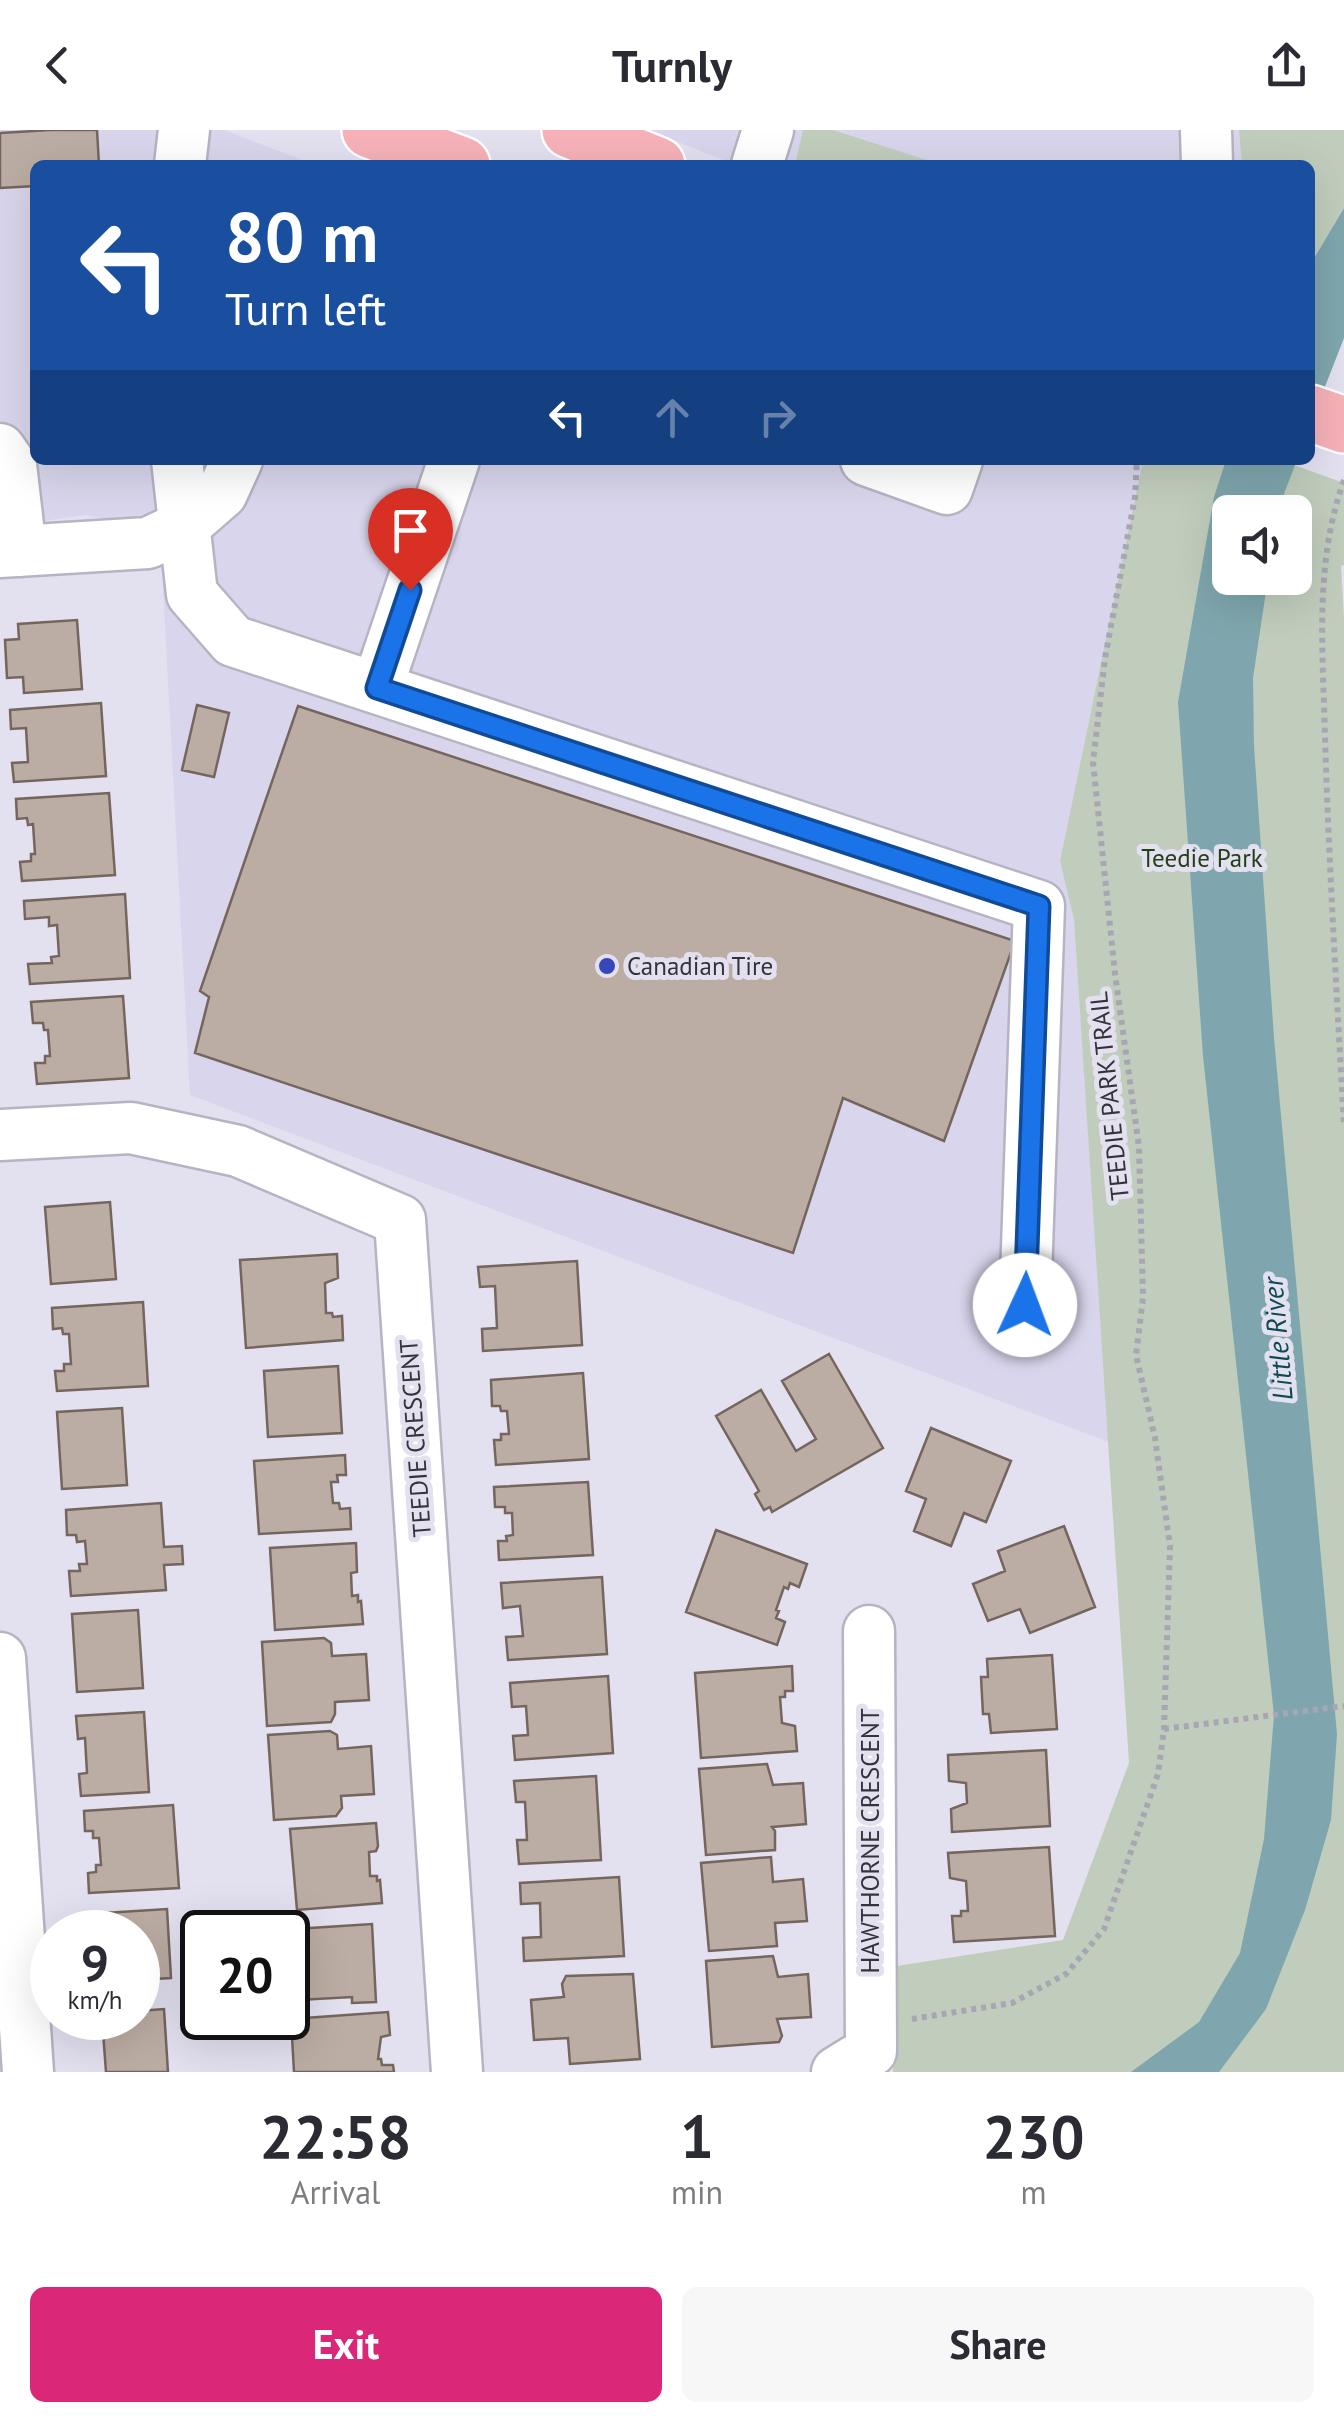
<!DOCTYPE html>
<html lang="en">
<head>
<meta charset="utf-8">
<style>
	body { margin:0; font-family:"PT Sans",sans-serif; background:#f7f7f7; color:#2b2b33; height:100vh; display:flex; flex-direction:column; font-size:38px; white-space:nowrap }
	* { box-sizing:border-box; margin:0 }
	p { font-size:32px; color:#7c7c81 }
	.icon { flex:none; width:55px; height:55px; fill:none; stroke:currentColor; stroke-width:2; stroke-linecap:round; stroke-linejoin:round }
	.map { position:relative; height:1942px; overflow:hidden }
	.drawer { display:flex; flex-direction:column; background:#fff; flex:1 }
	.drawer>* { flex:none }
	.guide { position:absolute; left:30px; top:30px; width:1285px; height:305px; border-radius:15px; box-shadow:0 10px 40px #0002; background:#1a4fa0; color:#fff; overflow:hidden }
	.tools { position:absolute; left:1212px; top:365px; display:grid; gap:20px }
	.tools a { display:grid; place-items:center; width:100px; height:100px; border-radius:15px; background:#fff; box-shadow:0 10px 40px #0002; font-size:50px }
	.speed { position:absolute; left:30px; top:1780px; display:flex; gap:20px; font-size:50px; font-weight:700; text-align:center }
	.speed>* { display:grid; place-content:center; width:130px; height:130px; border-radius:50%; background:#fff; box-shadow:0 10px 40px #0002; line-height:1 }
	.speed small { font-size:25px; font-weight:400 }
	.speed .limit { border:5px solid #111; border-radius:15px; background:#fff; color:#111 }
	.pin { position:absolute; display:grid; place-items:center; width:85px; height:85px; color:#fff; margin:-102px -42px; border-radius:50% 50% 50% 0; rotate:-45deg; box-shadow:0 0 10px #0007 }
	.pin .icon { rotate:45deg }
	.me { position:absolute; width:110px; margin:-55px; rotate:2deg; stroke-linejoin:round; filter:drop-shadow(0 0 8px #0008) }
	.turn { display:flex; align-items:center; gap:35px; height:210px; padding:0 30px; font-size:45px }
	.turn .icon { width:130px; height:130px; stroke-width:2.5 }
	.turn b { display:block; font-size:70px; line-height:85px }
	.lanes { display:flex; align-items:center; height:95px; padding:0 30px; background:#0003; justify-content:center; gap:50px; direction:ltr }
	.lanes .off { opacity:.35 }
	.eta { display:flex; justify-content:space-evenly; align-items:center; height:170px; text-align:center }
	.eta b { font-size:60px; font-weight:700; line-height:70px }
	.action { display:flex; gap:20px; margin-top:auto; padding:20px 30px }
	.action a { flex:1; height:115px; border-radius:15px; background:#db2777; color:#fff; font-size:40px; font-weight:700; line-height:115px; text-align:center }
	.action a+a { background:#f7f7f7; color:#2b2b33 }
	header { display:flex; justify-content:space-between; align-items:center; height:130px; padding:0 30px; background:#fff; font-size:45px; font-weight:700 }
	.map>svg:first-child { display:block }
	.built { fill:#d9d5ec }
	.green { fill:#c0cdbc; fill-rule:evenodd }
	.water { fill:#7fa6ae }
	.building { fill:#bcada4; stroke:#74665e; stroke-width:2.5 }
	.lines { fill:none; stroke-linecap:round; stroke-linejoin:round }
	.minor-casing { stroke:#b6b3c2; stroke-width:55 }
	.major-casing { stroke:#fff; stroke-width:60 }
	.path { stroke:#a8a6b3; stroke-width:6; stroke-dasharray:5 5; stroke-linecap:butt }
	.minor { stroke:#fff; stroke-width:50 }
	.major { stroke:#f6b2b8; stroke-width:55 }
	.route-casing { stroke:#114b97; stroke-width:25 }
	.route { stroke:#1a73e8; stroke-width:18 }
	.poi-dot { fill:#3647b9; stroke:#e3e0f0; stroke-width:4 }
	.labels { text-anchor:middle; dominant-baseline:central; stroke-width:10; stroke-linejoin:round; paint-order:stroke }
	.park-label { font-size:25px; fill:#233f16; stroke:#e3e0f0 }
	.poi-label { font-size:25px; fill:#343339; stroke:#e3e0f0; text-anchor:start }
	.street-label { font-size:25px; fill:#343339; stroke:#e3e0f0 }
	.water-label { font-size:28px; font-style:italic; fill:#0f4954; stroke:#e3e0f0 }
</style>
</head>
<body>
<header><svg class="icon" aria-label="back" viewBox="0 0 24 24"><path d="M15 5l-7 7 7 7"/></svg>Turnly<svg class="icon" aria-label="share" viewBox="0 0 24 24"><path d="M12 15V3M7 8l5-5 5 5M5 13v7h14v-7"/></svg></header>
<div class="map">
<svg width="1344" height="1942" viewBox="0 0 1344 1942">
	<rect width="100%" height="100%" fill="#e3e0f0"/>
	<path class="built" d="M0,0H224L316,35H35V330H1143L1060,731L1074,790L1109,1312L190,965L160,400L86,385L0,397Z
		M648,0H1344V78L1310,135V35H736Z"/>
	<path class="green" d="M803,0H833L942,35H795Z
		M1239,0H1344V78L1310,135V35H1242Z
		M1143,330H1280L1344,353V435L1341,436L1344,488V1942H893L897,1836L1063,1810L1129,1633L1074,790L1060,731ZM1230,382H1295V448H1230Z"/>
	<path class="water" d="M1344,78V208L1310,295V135Z
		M1226,330H1297L1277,382H1230V448H1268L1253,548L1254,616L1274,908L1337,1604L1331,1690L1305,1780L1266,1879L1219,1942H1131L1199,1892L1240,1823L1264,1709L1274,1585L1203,926L1178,572L1214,367Z"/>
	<path class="building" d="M51,0H97L99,35H35V56L0,58V3Z
		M77,490L82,559L24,563L23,547L7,548L5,510L19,509L18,494Z
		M101,573L106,646L14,652L12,633L28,632L26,598L11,599L10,580Z
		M197,575L229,583L214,647L182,640Z
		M298,576L1015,811L944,1011L843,968L793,1123L195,923L209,867L200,861Z
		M109,663L115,745L22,751L20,732L31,731V724H35L33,694L28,695L27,688L17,689L16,669Z
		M125,764L130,848L30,854L28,834L52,833L51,827L59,826L57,795L49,796V787L25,789L24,771Z
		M123,866L129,948L37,954L35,933H45V926H50L48,900H44L43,893H33L31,872Z
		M110,1072L116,1149L51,1154L45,1077Z
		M337,1124L338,1148L325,1153L326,1183H332L333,1187L342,1186L343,1210L246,1218L240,1130Z
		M577,1131L582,1215L483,1221L482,1199L497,1198L495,1156L480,1157L478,1137Z
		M143,1172L148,1256L57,1261L55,1241H64V1234H71L69,1204H63L62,1198L53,1199L52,1178Z
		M829,1224L883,1318L772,1382L770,1377L764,1380L755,1364L759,1361L716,1286L761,1260L796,1321L816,1309L782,1251Z
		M338,1236L342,1303L268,1307L264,1241Z
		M583,1243L589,1329L496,1335L494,1310H501V1304H509L507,1281H501L500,1276H492L491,1250Z
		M122,1278L127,1355L62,1359L57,1282Z
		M931,1298L1011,1331L986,1392L964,1383L951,1416L914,1401L926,1369L906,1361Z
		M345,1325L346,1345H337L338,1352H331L333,1373H339L340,1379L350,1378L351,1399L259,1404L254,1331Z
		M588,1352L593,1425L499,1430L498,1411H507L506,1406L513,1405L512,1383H505V1377H495L494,1357Z
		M161,1373L164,1417L182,1416L183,1434L164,1435L166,1460L71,1466L69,1441H80L79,1434H87L85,1411L77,1412L76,1405H67L66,1380Z
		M1064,1396L1095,1477L1030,1503L1020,1479L988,1491L973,1454L1005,1441L998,1421Z
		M716,1400L807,1434L799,1457L790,1453L788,1459L784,1457L776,1480L779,1481L776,1488L785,1492L777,1515L686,1482Z
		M356,1413L357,1442L351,1443L352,1466L358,1465V1472L361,1471L363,1494L275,1500L270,1418Z
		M602,1447L607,1524L508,1530L506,1507L523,1506L520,1476L503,1478L501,1453Z
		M138,1480L143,1558L77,1562L72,1484Z
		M324,1508L331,1513L332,1526L366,1524L369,1570L335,1572V1584L331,1592L267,1596L262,1512Z
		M1052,1525L1057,1599L991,1603L989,1584H983L981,1547H988L987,1529Z
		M792,1536L793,1561H785V1567H780L782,1593L795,1596L797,1621L701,1628L695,1543Z
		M608,1546L613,1623L515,1630L513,1606L528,1605L526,1576L512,1577L510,1553Z
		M144,1582L149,1662L81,1666L79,1644L87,1643L85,1608L78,1609L76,1586Z
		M330,1601L337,1605L338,1619L371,1616L374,1664L341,1666L342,1678L336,1686L274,1690L268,1605Z
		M1046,1620L1050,1696L952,1702L951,1679L967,1673L966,1653L949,1651L948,1625Z
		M767,1634L773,1655L803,1653L806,1694L772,1697L775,1701V1720L706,1725L699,1639Z
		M596,1646L601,1730L519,1734L517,1710H527L525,1672H516L514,1651Z
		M173,1675L179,1758L89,1763L88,1743L96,1742V1735H101L99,1708H93V1701H85L84,1681Z
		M376,1693L378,1716L376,1721L369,1722L370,1746H377V1751L380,1750L382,1773L297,1780L290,1699Z
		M1049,1717L1055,1806L954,1812L952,1786H961V1781H968L966,1751L950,1748L948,1723Z
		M771,1727L773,1752L803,1749L807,1791L775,1793L777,1816L709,1821L701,1733Z
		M619,1747L624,1826L524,1831L523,1808L541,1807L540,1773L521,1774L520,1753Z
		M167,1779L171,1848L138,1850V1802H90L89,1784Z
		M372,1794L376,1872L352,1873V1867L299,1870L295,1799Z
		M773,1826L778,1847L808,1844L811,1887L777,1889L782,1906L779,1912L712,1917L706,1831Z
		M633,1844L640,1929L570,1934L568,1908L534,1910L531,1870L564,1867L562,1854L566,1846Z
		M164,1879L168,1942H106L102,1888H138V1881Z
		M388,1882L390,1905L381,1907L378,1929H381L382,1935H393L394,1942H294L291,1889Z"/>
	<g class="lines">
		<defs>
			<path id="minor" d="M1206,0L1207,35
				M180,35L184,0
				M757,35L768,0
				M0,319L11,335L21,421
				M177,330L192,464L233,511L1039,776L1025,1175
				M866,330L947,359L957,330
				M0,422L148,413L184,396L222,363L237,330
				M377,558L454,330
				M0,1005L131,998L238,1021L400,1090L457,1942
				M0,1528L28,1942
				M837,1942L871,1921L869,1501"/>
			<path id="major" d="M370,0L462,35
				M570,0L657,35
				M1310,283L1344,295"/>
		</defs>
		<use href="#minor" class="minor-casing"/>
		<use href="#major" class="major-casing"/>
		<path class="path" d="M1344,350C1314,433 1323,521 1325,607C1329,737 1337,867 1344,997
			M1164,1599L1344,1576
			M912,1889L1012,1873L1066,1844L1104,1799L1158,1644L1164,1599L1170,1416L1155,1308L1136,1225L1143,1168L1139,1017L1115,844L1093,632L1105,528L1135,367L1137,330"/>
		<use href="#minor" class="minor"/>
		<use href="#major" class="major"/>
	</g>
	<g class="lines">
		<defs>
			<path id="route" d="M410,460L377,558L1039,776L1025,1175"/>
		</defs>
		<use href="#route" class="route-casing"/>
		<use href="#route" class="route"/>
	</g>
	<circle class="poi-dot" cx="607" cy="836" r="10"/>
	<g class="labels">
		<g class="park-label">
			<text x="1202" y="728">Teedie Park</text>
		</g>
		<g class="poi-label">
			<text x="627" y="836">Canadian Tire</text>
		</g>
		<g class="street-label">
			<text transform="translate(1109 966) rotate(-96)">TEEDIE PARK TRAIL</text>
			<text transform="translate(415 1308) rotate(-94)">TEEDIE CRESCENT</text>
			<text transform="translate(870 1711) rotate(-90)">HAWTHORNE CRESCENT</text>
		</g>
		<g class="water-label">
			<text transform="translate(1277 1209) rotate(-95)">Little River</text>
		</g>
	</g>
</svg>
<div class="tools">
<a><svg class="icon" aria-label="sound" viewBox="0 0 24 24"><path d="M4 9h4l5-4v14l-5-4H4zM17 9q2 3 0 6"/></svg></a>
</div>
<div class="speed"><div>9<small>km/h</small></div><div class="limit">20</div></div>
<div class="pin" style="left:410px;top:460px;background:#d93025"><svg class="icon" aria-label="arrive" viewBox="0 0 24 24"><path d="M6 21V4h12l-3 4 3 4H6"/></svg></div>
<svg class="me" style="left:1025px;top:1175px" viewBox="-20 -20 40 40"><circle r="19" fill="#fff"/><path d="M0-13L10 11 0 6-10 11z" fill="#1a73e8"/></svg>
<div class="guide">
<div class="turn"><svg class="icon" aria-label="left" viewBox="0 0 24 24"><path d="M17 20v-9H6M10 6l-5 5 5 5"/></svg><div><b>80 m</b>Turn left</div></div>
<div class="lanes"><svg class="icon" aria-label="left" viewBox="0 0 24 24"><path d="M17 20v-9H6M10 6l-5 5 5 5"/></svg><svg class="icon off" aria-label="ahead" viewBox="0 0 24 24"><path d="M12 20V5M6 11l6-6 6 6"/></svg><svg class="icon off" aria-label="right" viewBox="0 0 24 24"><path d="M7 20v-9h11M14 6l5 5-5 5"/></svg></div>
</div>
</div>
<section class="drawer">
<div class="eta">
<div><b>22:58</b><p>Arrival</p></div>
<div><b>1</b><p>min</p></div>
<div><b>230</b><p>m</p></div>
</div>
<div class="action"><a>Exit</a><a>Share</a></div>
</section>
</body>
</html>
